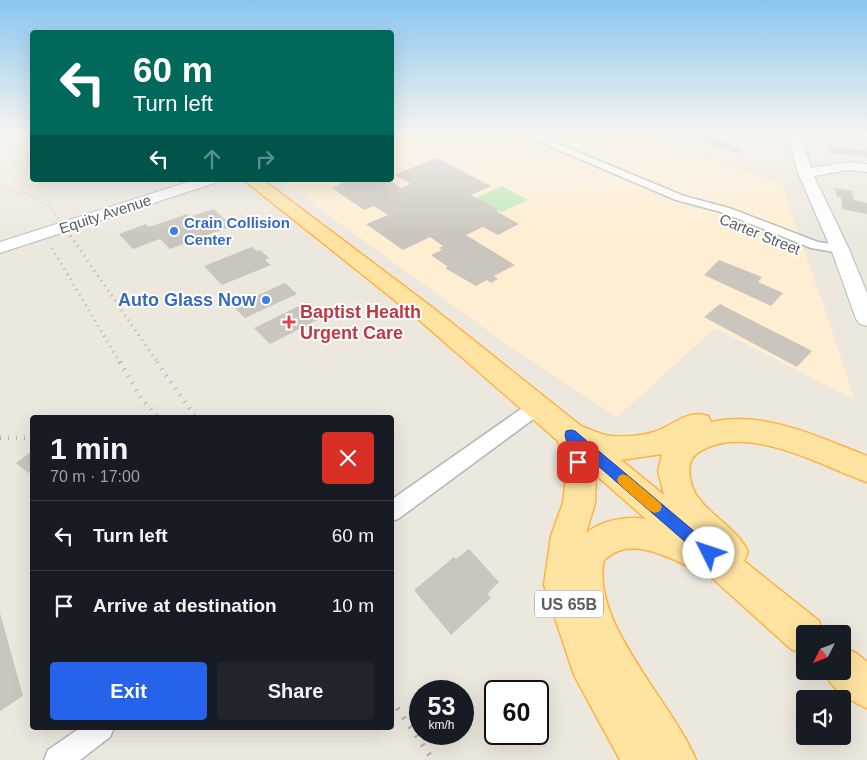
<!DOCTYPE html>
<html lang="en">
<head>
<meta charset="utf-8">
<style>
	body { margin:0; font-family:Arial,sans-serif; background:#20242c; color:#f1f3f6; height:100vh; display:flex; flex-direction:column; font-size:19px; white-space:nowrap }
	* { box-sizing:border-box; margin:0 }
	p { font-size:16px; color:#9ea1a6 }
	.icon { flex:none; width:28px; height:28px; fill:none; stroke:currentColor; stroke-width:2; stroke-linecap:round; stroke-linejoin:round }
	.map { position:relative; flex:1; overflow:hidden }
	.drawer { position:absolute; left:30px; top:415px; width:364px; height:315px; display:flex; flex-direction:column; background:#171b24; border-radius:5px; box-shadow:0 5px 20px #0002 }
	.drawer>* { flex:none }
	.hud { position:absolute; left:30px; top:30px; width:364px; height:152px; border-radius:5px; box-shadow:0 5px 20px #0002; background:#00695c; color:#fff; overflow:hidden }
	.needle { width:32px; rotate:228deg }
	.buttons { position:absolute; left:796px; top:625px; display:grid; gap:10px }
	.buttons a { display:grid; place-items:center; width:55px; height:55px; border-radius:5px; background:#171b24; box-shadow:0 5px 20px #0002; font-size:25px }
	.speed { position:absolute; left:409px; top:680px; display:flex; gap:10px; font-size:25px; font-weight:700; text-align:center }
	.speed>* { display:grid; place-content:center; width:65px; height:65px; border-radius:50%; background:#171b24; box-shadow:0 5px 20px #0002; line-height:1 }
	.speed small { font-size:12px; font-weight:400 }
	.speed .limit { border:2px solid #111; border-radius:8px; background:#fff; color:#111 }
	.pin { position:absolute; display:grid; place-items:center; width:42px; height:42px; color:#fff; margin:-21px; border-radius:10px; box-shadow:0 2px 8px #0006 }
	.me { position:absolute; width:55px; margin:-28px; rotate:311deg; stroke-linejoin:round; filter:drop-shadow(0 0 4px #0008) }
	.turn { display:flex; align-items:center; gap:18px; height:105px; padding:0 20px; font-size:22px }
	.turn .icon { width:65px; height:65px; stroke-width:2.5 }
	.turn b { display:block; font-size:35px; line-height:42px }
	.lanes { display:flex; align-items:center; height:48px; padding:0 20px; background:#0003; justify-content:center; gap:25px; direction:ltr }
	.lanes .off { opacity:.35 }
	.round { display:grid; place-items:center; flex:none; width:52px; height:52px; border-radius:5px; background:#20242c }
	.head { display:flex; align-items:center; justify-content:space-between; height:85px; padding:0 20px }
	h1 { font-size:30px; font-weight:800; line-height:38px }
	.button { display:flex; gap:10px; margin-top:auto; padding:10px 20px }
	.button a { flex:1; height:58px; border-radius:5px; background:#2563eb; color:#fff; font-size:20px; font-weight:800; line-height:58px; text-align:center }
	.button a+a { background:#20242c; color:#f1f3f6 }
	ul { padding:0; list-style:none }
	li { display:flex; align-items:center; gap:15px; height:70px; padding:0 20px; border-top:1px solid #363941 }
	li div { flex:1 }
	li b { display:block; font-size:19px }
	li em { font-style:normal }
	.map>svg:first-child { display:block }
	.commercial { fill:#ffeed1 }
	.green { fill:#bee8b7 }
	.building { fill:#cac5bd }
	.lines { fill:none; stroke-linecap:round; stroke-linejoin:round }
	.street-casing { stroke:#b2b7bb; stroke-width:3 }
	.secondary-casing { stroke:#b5bac0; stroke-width:2 }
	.primary-casing { stroke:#ffb245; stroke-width:3 }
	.street { fill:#fff; fill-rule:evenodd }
	.secondary { fill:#fff; fill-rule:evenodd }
	.primary { fill:#ffe3a1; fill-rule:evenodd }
	.rail-far3 { stroke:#b1b2b3; stroke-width:2.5; stroke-dasharray:0.5 4; stroke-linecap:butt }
	.rail-far2 { stroke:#b1b2b3; stroke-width:3; stroke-dasharray:1 5; stroke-linecap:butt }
	.rail-far1 { stroke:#b1b2b3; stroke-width:4.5; stroke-dasharray:1 7; stroke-linecap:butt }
	.rail { stroke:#b1b2b3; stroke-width:5.5; stroke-dasharray:2 9; stroke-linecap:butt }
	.route { fill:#2563eb; stroke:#184099 }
	.slow { fill:#f59e0b }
	.shop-dot { fill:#3f7fe0; stroke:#fff; stroke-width:2 }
	.health-dot { fill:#e0444e; stroke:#fff; stroke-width:2 }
	.labels { text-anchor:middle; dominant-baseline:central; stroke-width:4; stroke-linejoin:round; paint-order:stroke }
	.far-street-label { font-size:15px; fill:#585d62; stroke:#fff }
	.far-shop-label { font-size:15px; font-weight:bold; fill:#366cbe; stroke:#fff; text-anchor:start }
	.shield { fill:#fff; stroke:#8a8e91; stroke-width:1 }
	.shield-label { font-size:16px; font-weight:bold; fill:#585d62 }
	.shop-label { font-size:18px; font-weight:bold; fill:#366cbe; stroke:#fff; text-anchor:end }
	.health-label { font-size:18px; font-weight:bold; fill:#be3a42; stroke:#fff; text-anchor:start }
</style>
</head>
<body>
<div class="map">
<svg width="867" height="760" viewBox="0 0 867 760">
	<rect width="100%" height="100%" fill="#ede8de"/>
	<path class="commercial" d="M391,133H644L782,184L855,400L715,328L617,417L509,346L280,180H391Z"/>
	<path class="green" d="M502,186L528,200L502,212L476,198Z"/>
	<path class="building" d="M674,133H701L689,139Z
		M706,134L714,137L712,138L743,149L737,153L694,140Z
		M829,146L867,151V157L831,153Z
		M437,158L491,186L471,195L499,210L496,211L519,224L498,235L483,227L466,235L515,265L494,276L498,279L491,283L487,280L476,286L445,268L448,267L431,255L442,250L439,248L443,246L430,237L403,250L366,224L388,215L374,206L364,210L332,188L342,184L340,183L347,180H389L401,188L411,184L394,175Z
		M835,188L852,191L854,200L867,203V214L842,209L841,197H837Z
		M214,209L232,226L170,249L160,239L133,249L119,234L146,224L149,227L187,214L189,217Z
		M252,247L257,251L260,250L269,258L265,260L271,265L222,285L204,266Z
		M719,260L762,277L758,282L783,293L771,306L704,275Z
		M285,283L297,294L245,318L233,306Z
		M307,302L323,317L270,344L254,328Z
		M720,304L812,351L797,367L704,317Z
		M32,451V470L28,473L16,463Z
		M469,549L499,582L487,594L491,598L451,635L414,590L454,557L456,559Z
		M0,613L23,696L0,711Z"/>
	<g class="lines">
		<defs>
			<path id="street" d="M519,133H532L684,196L729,208L818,242L844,246L846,249L840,253L811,248L721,212L676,200Z
				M537,400L543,402L546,407L543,412L398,519L391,521V500L531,402Z
				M80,728H114L110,737L80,760H44L48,750Z"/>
			<path id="secondary" d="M787,133H801L811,168L848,162L867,164V172L848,170L814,176L849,249L867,293V326L860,324L856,319L831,249L798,173Z
				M194,180H218L215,183L0,253V242Z"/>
			<path id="primary" d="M244,180H263L433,308L581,426C590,429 601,435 611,436C623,437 642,436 654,432C673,426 687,409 708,416L711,422C764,410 819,437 867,456V482C821,466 747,422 699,452C687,459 688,473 692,486C700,511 737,526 748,552L744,561L819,621L824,634H805V654L791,649L700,567L695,569C673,560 643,542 618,551C613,553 608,557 604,560C590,623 673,703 696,760H620L574,675L544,585L551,536L563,503L566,475L558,441L417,318ZM662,454L658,471L664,495L621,460ZM596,475L646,519C625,516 603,520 586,533L595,503Z
				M842,647L856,653L867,662V708C850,701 831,689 824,671H842Z"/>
		</defs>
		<use href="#street" class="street-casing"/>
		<use href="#secondary" class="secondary-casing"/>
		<use href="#primary" class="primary-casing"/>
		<use href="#street" class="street"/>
		<use href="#secondary" class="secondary"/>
		<use href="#primary" class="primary"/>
		<path class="rail-far3" d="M0,188L28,194L52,209L68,233"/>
		<path class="rail-far2" d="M67,231L158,363
			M52,248L120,363"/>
		<path class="rail-far1" d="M120,362L141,398L159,418
			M157,362L196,418
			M0,438H32"/>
		<path class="rail" d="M391,699L433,760"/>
	</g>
	<linearGradient id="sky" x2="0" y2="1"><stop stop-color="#89c6f1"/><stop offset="0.56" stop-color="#f7f5f0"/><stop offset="1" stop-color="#f7f5f0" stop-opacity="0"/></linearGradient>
	<rect width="867" height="239" fill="url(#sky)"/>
	<path class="route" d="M571,430L575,431L714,548L716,553L714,558L709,560L704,558L581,451L584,462L582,466L578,467L573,466L565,435L566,431Z"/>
	<path class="slow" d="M623,474L628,476L660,503L662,507L660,511L655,513L650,511L619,484L617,480L619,476Z"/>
	<g class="shop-dot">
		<circle cx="174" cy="231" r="5"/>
		<circle cx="266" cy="300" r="5"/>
	</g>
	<path class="health-dot" d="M286.5 314.5h5v5h5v5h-5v5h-5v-5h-5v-5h5z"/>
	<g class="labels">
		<g class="far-street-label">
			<text transform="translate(105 214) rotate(-18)">Equity Avenue</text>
			<text transform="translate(760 234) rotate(22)">Carter Street</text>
		</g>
		<g class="far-shop-label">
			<text x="184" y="222">Crain Collision<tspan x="184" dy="17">Center</tspan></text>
		</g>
		<rect class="shield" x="535" y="590.5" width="68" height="27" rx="4"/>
		<g class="shield-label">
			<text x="569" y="604">US 65B</text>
		</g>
		<g class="shop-label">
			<text x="256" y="300">Auto Glass Now</text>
		</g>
		<g class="health-label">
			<text x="300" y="312">Baptist Health<tspan x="300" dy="21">Urgent Care</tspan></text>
		</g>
	</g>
</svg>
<div class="buttons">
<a><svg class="needle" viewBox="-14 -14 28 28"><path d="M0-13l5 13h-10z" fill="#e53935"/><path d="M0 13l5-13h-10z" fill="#9ea1a6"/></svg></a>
<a><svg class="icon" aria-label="sound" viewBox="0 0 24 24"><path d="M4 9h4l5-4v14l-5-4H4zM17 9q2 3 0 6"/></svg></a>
</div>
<div class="speed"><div>53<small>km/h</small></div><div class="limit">60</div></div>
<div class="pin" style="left:578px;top:462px;background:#d93025"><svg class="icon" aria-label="arrive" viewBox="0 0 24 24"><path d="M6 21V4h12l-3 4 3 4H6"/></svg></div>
<svg class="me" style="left:709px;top:553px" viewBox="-20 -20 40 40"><circle r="19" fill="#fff"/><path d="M0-13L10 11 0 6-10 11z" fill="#2563eb"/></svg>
<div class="hud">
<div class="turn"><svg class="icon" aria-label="left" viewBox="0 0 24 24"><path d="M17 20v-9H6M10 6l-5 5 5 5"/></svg><div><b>60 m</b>Turn left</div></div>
<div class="lanes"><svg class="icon" aria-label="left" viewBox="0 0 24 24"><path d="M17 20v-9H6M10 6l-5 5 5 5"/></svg><svg class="icon off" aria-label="ahead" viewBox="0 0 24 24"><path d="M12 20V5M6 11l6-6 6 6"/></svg><svg class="icon off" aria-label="right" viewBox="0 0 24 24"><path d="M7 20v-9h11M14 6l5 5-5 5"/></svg></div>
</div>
<section class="drawer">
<div class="head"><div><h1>1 min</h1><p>70 m · 17:00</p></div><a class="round" style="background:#d93025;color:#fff"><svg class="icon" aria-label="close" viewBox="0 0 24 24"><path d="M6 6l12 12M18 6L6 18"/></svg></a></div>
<ul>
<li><svg class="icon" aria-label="left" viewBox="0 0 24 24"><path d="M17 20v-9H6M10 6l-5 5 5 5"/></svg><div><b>Turn left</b></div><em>60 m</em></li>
<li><svg class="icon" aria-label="arrive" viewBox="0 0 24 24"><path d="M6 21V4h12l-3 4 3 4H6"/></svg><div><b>Arrive at destination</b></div><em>10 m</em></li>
</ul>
<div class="button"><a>Exit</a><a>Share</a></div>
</section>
</div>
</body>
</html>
